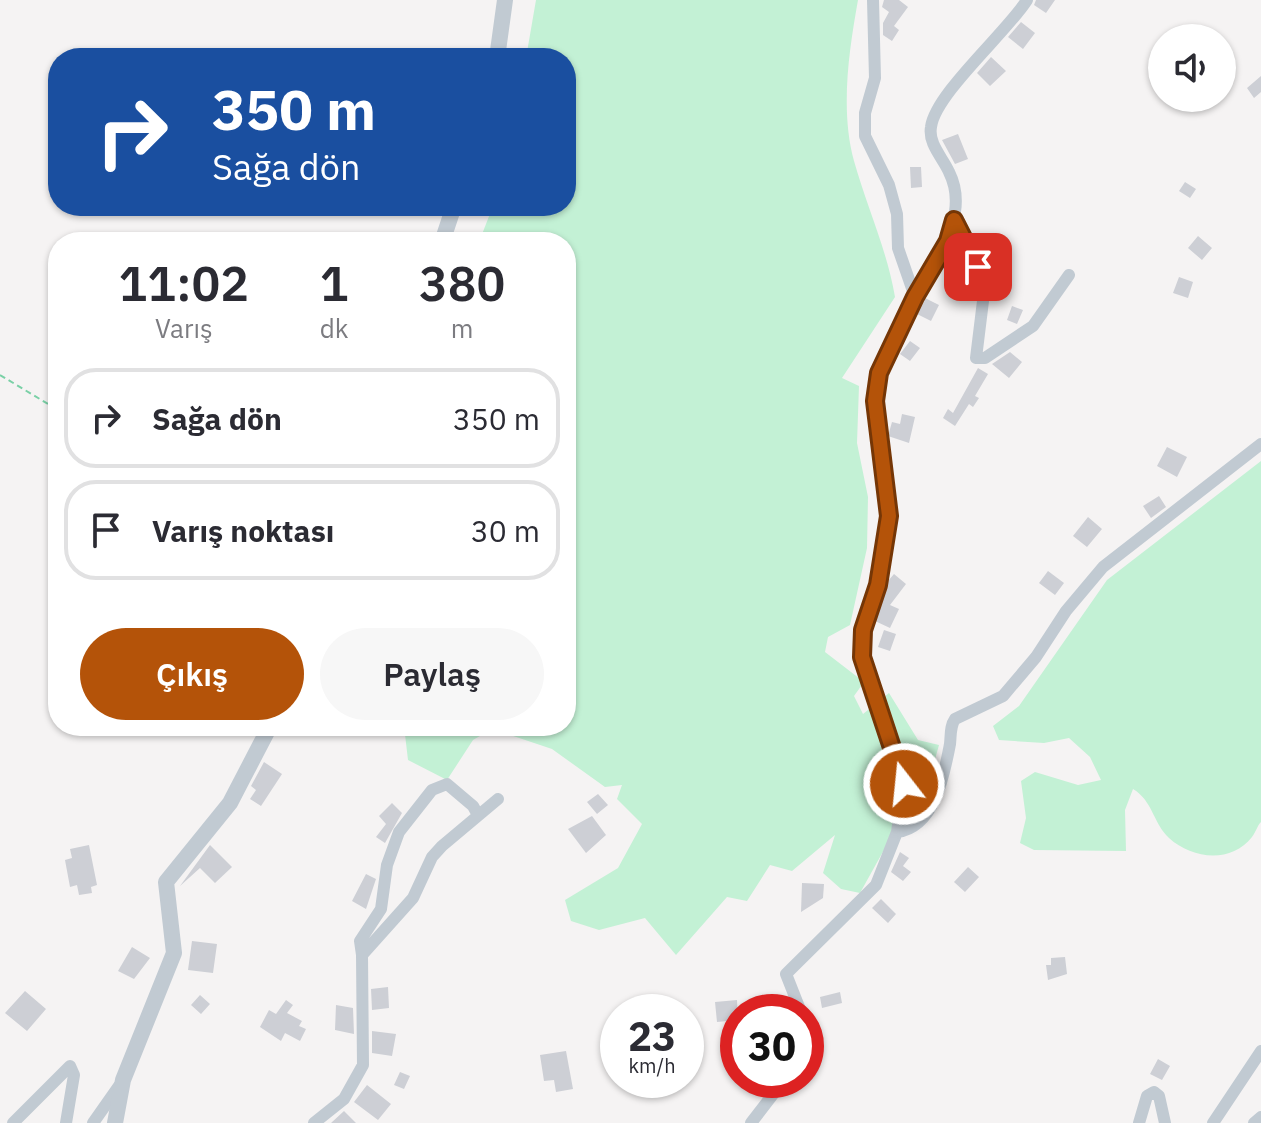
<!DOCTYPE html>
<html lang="tr">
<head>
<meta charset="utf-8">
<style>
	body { margin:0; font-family:"IBM Plex Sans",sans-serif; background:#f7f7f7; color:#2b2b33; height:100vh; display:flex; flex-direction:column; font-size:30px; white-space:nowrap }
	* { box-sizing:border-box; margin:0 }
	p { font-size:26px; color:#7c7c81 }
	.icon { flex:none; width:44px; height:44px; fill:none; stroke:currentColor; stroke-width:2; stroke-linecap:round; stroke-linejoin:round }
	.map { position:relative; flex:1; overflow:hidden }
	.side { position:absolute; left:48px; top:232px; width:528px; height:504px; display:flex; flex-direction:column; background:#fff; border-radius:32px; box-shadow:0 2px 6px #0004 }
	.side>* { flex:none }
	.top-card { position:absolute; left:48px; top:48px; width:528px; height:168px; border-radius:32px; box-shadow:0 2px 6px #0004; background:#1a4fa0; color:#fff; overflow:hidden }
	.fabs { position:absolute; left:1148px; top:24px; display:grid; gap:16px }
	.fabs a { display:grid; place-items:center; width:88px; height:88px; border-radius:50%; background:#fff; box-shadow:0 2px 6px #0004; font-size:40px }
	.speed { position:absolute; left:600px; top:994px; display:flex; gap:16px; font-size:40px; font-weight:700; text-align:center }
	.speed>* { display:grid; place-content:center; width:104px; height:104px; border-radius:50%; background:#fff; box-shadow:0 2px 6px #0004; line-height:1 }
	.speed small { font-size:20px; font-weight:400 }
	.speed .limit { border:12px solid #d22; background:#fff; color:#111 }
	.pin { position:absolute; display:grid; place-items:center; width:68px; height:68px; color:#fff; margin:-34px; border-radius:16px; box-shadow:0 4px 12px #0006 }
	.me { position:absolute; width:88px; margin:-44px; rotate:344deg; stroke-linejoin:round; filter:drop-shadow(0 0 6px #0008) }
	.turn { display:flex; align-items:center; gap:28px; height:168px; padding:0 32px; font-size:36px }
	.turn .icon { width:104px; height:104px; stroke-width:2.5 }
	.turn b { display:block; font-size:56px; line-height:68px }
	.eta { display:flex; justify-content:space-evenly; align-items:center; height:136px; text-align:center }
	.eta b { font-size:48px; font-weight:600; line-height:56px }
	.cta { display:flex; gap:16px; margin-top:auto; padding:16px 32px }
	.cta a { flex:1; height:92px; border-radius:48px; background:#b45309; color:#fff; font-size:32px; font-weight:600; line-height:92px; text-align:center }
	.cta a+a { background:#f7f7f7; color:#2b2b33 }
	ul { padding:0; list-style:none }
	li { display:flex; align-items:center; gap:24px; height:100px; margin:0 16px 12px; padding:0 16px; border:4px solid #e1e1e2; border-radius:32px }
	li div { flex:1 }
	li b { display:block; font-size:30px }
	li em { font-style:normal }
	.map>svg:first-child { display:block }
	.green { fill:#c3f1d5 }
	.building { fill:#cdcfd5 }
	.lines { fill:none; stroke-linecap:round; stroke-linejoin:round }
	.path { stroke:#7ad0a6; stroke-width:2; stroke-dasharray:6 4; stroke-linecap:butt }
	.minor { stroke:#c1cad2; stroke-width:12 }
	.tertiary { stroke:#c1cad2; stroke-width:16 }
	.route-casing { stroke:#753606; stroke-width:20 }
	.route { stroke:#b45309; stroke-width:14 }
</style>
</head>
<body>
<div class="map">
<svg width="1261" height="1123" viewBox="0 0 1261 1123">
	<rect width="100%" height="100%" fill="#f5f3f3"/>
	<path class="green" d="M536,0H858C849,50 840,111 854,161C867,207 887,250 895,297L842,378L859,386L857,443L868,497L867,548L850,625L828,637L825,652L864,682L854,696L863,714L889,693L918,740L939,745L921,809L908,826L890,839L860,893L841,889L823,873L835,835L792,871L770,865L747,901L727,897L676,955L645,918L599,930L571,921L565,900L618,868L642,824L617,799L622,785L605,787L552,749L492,729L473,740L447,780L408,760L404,726H566V242H479L493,206H566V58H526Z
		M1261,461V822C1257,826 1256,832 1252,837C1231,864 1192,859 1169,838C1153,823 1153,801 1133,789L1125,810L1126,851L1034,850L1020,843L1026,818L1021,781L1035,772L1078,785L1101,780L1090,757L1069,738L1044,743L999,740L993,726L1019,706L1107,580Z"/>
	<path class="building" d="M884,0H899L908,7L894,26L899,30L892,41L883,35V23L889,12L882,7Z
		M1036,0H1055L1046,13L1034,5Z
		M1021,22L1035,33L1023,49L1008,37Z
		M991,57L1006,71L990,86L977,73Z
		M1261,76V92L1254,98L1247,88Z
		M958,134L968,159L955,164L942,140Z
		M910,167H921L922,187L911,188Z
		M1185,182L1196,189L1190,198L1179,191Z
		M1198,236L1212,248L1202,260L1188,248Z
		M1179,277L1193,282L1188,298L1173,293Z
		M925,298L939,305L931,321L917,314Z
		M1012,306L1023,310L1017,324L1007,320Z
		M910,341L920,348L910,361L900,354Z
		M1010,352L1022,362L1009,378L992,364Z
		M978,368L988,374L975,396L979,398L973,407L969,404L955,426L943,418L948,409L953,413Z
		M902,414L915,417L909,443L888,436L892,422L900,424Z
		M1167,447L1187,457L1177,477L1157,466Z
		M1159,496L1166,507L1151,518L1143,506Z
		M1088,517L1102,529L1087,547L1073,536Z
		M1048,571L1064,583L1055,595L1039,583Z
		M894,574L906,584L890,605L899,609L890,628L875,621L888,581Z
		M884,630L896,634L890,651L878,647Z
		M264,762L282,774L261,806L250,799L256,790L251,786Z
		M598,794L608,805L597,814L587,802Z
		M392,803L402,813L385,843L376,837L386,824L379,816Z
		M592,816L606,835L586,853L568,829Z
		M89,845L97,885L91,887L92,893L79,895L77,885L70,887L65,860L72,858L70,849Z
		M210,845L232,867L215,883L200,868L180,886Z
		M900,852L909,858L903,866L911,872L903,881L891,872Z
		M968,867L979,877L965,892L954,882Z
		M366,874L376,879L366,909L352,901Z
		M802,883L824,884L823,898L801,912Z
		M881,899L896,914L888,923L872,908Z
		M192,941L217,944L213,973L188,970Z
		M132,947L150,958L134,979L118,971Z
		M1065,957L1067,974L1048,980L1046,965H1051V958Z
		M388,987L389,1008L372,1010L371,989Z
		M25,991L46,1009L27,1031L5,1013Z
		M840,992L842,1003L822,1008L820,997Z
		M200,995L210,1004L201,1014L191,1005Z
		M286,1000L293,1005L287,1013L302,1021L299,1026L306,1029L300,1041L285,1033L281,1041L260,1027L269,1010L276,1014Z
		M737,1000L738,1020L717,1022L715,1002Z
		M336,1005L353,1008L354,1034L335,1030Z
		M372,1031L396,1034L392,1056L372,1053Z
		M566,1051L573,1089L556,1092L554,1080L544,1081L540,1055Z
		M1158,1059L1170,1066L1162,1080L1150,1074Z
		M400,1072L410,1076L404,1089L394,1085Z
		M367,1085L391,1104L378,1120L354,1102Z
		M344,1111L356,1123H331Z"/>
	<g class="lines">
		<path class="path" d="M0,375L58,410"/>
		<path class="minor" d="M954,220L978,267L983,301L976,358H985L1033,326L1069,275
			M915,297C935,259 971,216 949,172C943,158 928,144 931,127C935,94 1007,32 1027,0
			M897,832C935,827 944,775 950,744C951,735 950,726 955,719L1003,696L1036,657L1066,611L1103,567L1261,444
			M362,955L360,941L381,909L387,865L399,832L432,790L447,784L473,806L478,815
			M801,1012L786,974L876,885L897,832L904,784L862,657L863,630L878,585L889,516L875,401L879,373L915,297L898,248L897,214L889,185L865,136V113L875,78L873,0
			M13,1123L70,1066L74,1075L66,1123
			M93,1123L119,1086
			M314,1123L344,1099L363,1065L362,955L413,898L432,857L442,846L498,799
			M751,1123L784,1080
			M1139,1123L1147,1096L1154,1092L1159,1096L1165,1123
			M1213,1123L1261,1051
			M1254,1123L1261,1117"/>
		<path class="tertiary" d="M497,58L505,0
			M442,242L454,206
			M115,1123L123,1080L174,953L166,882L230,803L270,726"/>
	</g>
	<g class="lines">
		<defs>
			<path id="route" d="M904,784L862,657L863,630L878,585L889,516L875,401L879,373L915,297L948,241L954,220L978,267"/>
		</defs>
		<use href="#route" class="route-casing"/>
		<use href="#route" class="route"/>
	</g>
</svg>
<div class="fabs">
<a><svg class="icon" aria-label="sound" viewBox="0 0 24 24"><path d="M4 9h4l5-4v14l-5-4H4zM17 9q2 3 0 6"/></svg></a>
</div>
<div class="speed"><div>23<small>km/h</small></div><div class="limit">30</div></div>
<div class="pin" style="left:978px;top:267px;background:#d93025"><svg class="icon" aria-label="arrive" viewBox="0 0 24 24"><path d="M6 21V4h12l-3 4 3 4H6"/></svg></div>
<svg class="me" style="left:904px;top:784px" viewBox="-20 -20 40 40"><circle r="17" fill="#b45309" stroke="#fff" stroke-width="3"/><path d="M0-11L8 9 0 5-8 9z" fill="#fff"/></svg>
<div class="top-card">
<div class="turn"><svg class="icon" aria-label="right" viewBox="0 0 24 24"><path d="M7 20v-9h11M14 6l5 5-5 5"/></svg><div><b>350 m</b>Sağa dön</div></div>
</div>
<section class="side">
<div class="eta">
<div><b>11:02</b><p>Varış</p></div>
<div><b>1</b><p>dk</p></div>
<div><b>380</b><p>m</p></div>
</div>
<ul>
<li><svg class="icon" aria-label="right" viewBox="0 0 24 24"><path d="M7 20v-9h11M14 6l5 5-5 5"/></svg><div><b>Sağa dön</b></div><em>350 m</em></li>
<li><svg class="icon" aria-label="arrive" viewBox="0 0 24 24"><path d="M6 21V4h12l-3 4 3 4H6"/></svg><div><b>Varış noktası</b></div><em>30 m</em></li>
</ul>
<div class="cta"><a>Çıkış</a><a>Paylaş</a></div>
</section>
</div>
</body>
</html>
